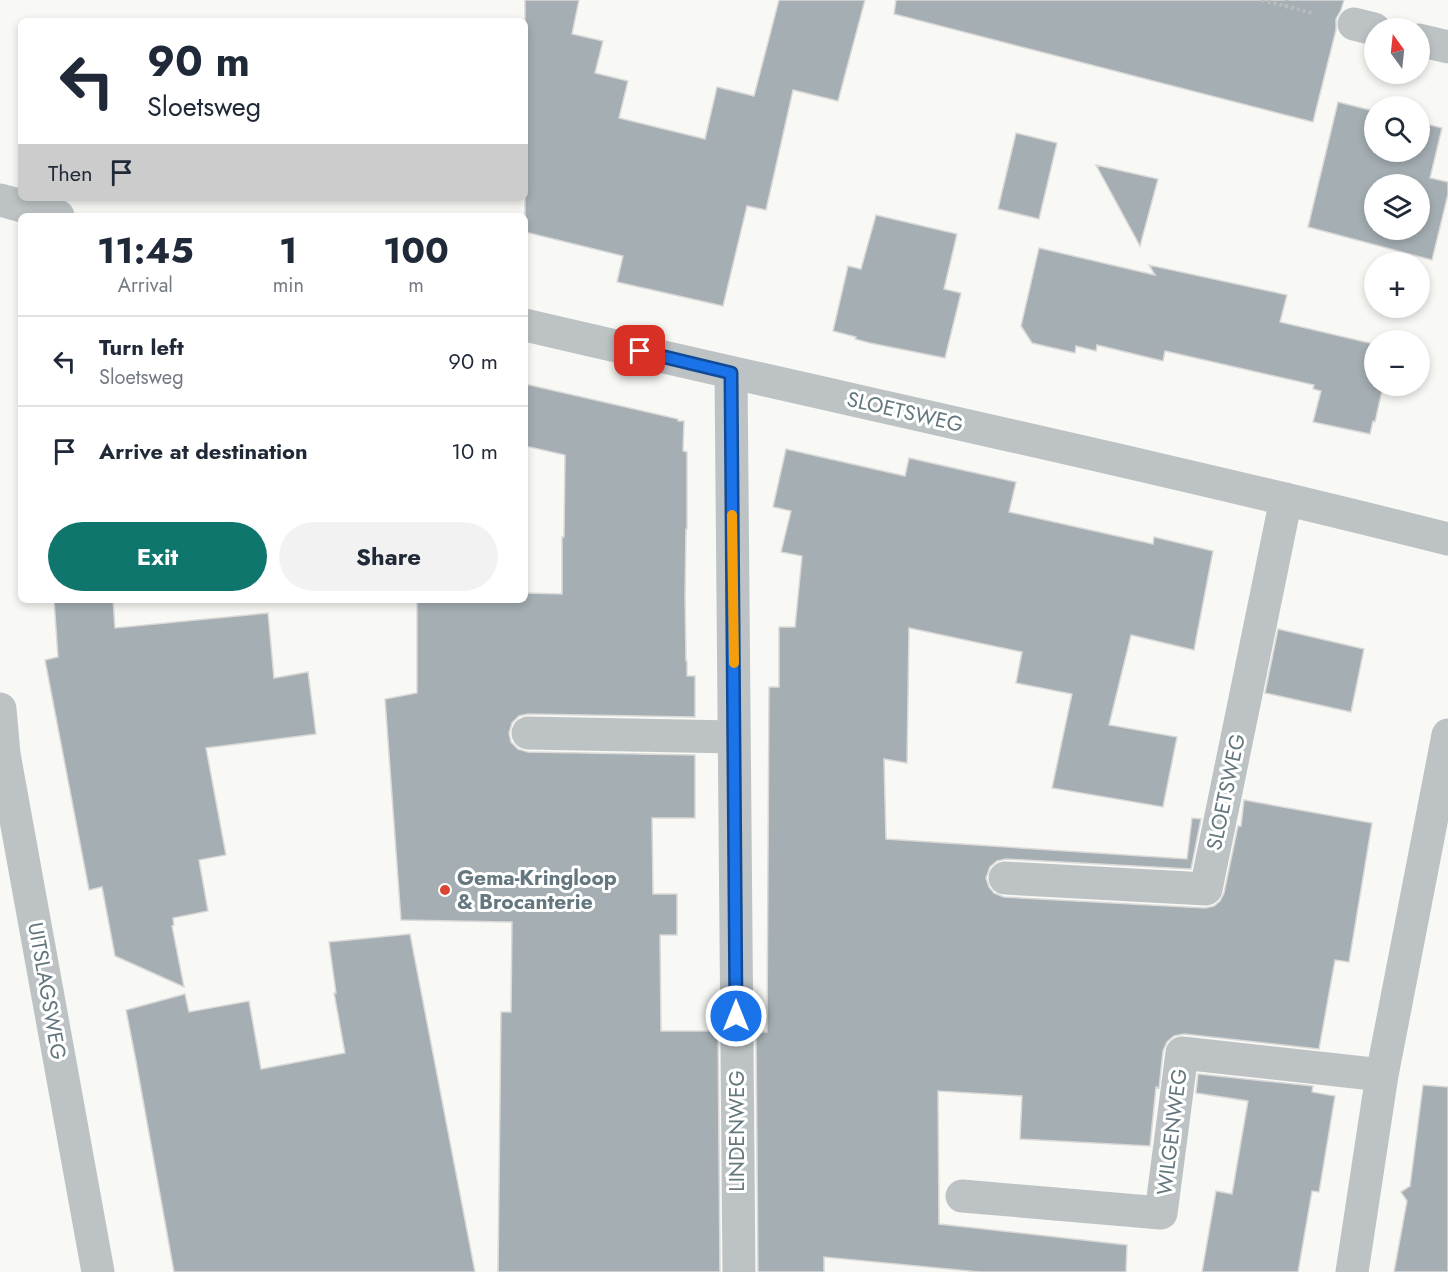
<!DOCTYPE html>
<html lang="en">
<head>
<meta charset="utf-8">
<style>
	body { margin:0; font-family:Jost,sans-serif; background:#f2f2f3; color:#1f2937; height:100vh; display:flex; flex-direction:column; font-size:22px; white-space:nowrap }
	* { box-sizing:border-box; margin:0 }
	p { font-size:20px; color:#747a83 }
	.icon { flex:none; width:33px; height:33px; fill:none; stroke:currentColor; stroke-width:2; stroke-linecap:round; stroke-linejoin:round }
	.map { position:relative; flex:1; overflow:hidden }
	.drawer { position:absolute; left:18px; top:213px; width:510px; height:390px; display:flex; flex-direction:column; background:#fff; border-radius:9px; box-shadow:0 3px 9px #0003 }
	.drawer>* { flex:none }
	.guide { position:absolute; left:18px; top:18px; width:510px; height:183px; border-radius:9px; box-shadow:0 3px 9px #0003; background:#fff; color:#1f2937; overflow:hidden }
	.needle { width:39px; rotate:345deg }
	.controls { position:absolute; left:1364px; top:18px; display:grid; gap:12px }
	.controls a { display:grid; place-items:center; width:66px; height:66px; border-radius:50%; background:#fff; box-shadow:0 3px 9px #0003; font-size:30px }
	.pin { position:absolute; display:grid; place-items:center; width:51px; height:51px; color:#fff; margin:-26px; border-radius:12px; box-shadow:0 3px 9px #0006 }
	.me { position:absolute; width:66px; margin:-33px; rotate:0deg; stroke-linejoin:round; filter:drop-shadow(0 0 4px #0008) }
	.turn { display:flex; align-items:center; gap:21px; height:126px; padding:0 30px; font-size:27px }
	.turn .icon { width:78px; height:78px; stroke-width:2.5 }
	.turn b { display:block; font-size:42px; line-height:51px }
	.then { display:flex; align-items:center; height:57px; padding:0 30px; background:#0003; gap:12px; font-size:22px }
	.eta { display:flex; justify-content:space-evenly; align-items:center; height:102px; text-align:center }
	.eta b { font-size:36px; font-weight:700; line-height:42px }
	.button { display:flex; gap:12px; margin-top:auto; padding:12px 30px }
	.button a { flex:1; height:69px; border-radius:36px; background:#0f766e; color:#fff; font-size:24px; font-weight:700; line-height:69px; text-align:center }
	.button a+a { background:#f2f2f3; color:#1f2937 }
	ul { padding:0; list-style:none }
	li { display:flex; align-items:center; gap:18px; height:90px; padding:0 30px; border-top:2px solid #e0e1e3 }
	li div { flex:1 }
	li b { display:block; font-size:22px }
	li em { font-style:normal }
	.map>svg:first-child { display:block }
	.building { fill:#a4aeb3; stroke:#dad9d8; stroke-width:1.5; fill-rule:evenodd }
	.lines { fill:none; stroke-linecap:round; stroke-linejoin:round }
	.path { stroke:#b8bcbe; stroke-width:4; stroke-dasharray:3 3; stroke-linecap:butt }
	.minor { stroke:#bdc3c5; stroke-width:33 }
	.route-casing { stroke:#114b97; stroke-width:15 }
	.route { stroke:#1a73e8; stroke-width:10 }
	.slow { stroke:#f59e0b; stroke-width:10 }
	.poi-dot { fill:#dc4532; stroke:#fff; stroke-width:2 }
	.labels { text-anchor:middle; dominant-baseline:central; stroke-width:6; stroke-linejoin:round; paint-order:stroke }
	.street-label { font-size:21px; fill:#64777f; stroke:#fff }
	.poi-label { font-size:21px; font-weight:bold; fill:#64777f; stroke:#fff; text-anchor:start }
</style>
</head>
<body>
<div class="map">
<svg width="1448" height="1272" viewBox="0 0 1448 1272">
	<rect width="100%" height="100%" fill="#f8f8f5"/>
	<path class="building" d="M525,0H579L572,34L603,41L595,73L628,81L619,118L705,139L717,87L754,96L779,0H865L838,101L793,90L766,210L747,206L723,306L617,282L623,256L525,232Z
		M896,0H1344L1341,10L1336,19V30L1313,122L894,14Z
		M1338,102L1374,111V152H1419V122L1442,128L1430,178L1448,182V194L1432,260L1308,227ZM1374,184H1419V230H1374Z
		M1016,133L1057,143L1039,219L998,209Z
		M1096,165L1158,179L1140,246Z
		M876,215L957,234L944,289L961,293L945,358L870,343L855,339L856,337L833,331L848,266L861,269Z
		M1039,248L1155,275L1149,265L1287,295L1280,322L1374,344V386H1383L1375,422L1373,421L1370,434L1313,422L1321,391L1313,389L1314,385L1165,351L1163,361L1097,345L1096,351L1076,346L1075,353L1032,343L1021,326Z
		M525,384L678,419V421H684L683,451L687,452V529H686L685,594L686,661H687V676H695V717L528,714L519,716L512,723L509,733L511,742L518,749L528,752L695,755V818H652L653,894H677V935H660L661,1031H718L720,1272H498L501,1012H511L512,922L401,920L385,699L417,693V600H525V593L562,594V537H564L565,455L525,446Z
		M786,449L905,476L909,458L1016,482L1009,512L1153,544L1154,537L1213,551L1194,650L1131,635L1109,725L1177,737L1163,807L1052,788L1072,694L1016,683L1022,652L909,628L907,763L884,759L886,839L1187,859L1192,818L1201,819L1191,869L1006,859L997,861L990,867L986,878L989,887L994,893L1004,897L1205,908L1214,906L1220,901L1224,893L1238,826H1241L1244,800L1372,823L1349,962L1335,960L1319,1049L1184,1034L1174,1036L1167,1042L1163,1051L1159,1088L1156,1087L1150,1146L1020,1139L1022,1096L938,1091L939,1224L1127,1245L1126,1272H980L824,1257V1272H758L756,1032H767L769,687H779V627H795L802,556L781,552L791,511L773,507Z
		M54,600H113L115,628L268,613L274,678L308,672L316,734L206,748L226,855L199,860L208,911L173,918L174,925L172,926L184,987L115,956L102,887L89,890L45,660L58,657Z
		M1278,629L1364,649L1351,712L1265,693Z
		M410,934L475,1272H174L136,1061L126,1010L185,994L189,1012L249,1001L261,1069L345,1053L334,993H336L329,942Z
		M1198,1074L1313,1086L1312,1092L1335,1096L1319,1192L1312,1191L1298,1272H1202L1216,1191L1232,1194L1248,1101L1196,1093Z
		M1423,1085L1448,1087V1272H1394L1407,1201L1401,1192L1410,1186Z"/>
	<g class="lines">
		<path class="path" d="M1262,0L1312,13
			M1286,7L1287,0"/>
		<path class="minor" d="M1354,24L1374,29
			M1419,40L1448,47
			M0,200L58,216
			M525,325C833,397 1142,462 1448,539
			M731,373L739,1272
			M0,709L4,754L98,1272
			M528,733L734,737
			M1005,878L1206,889L1286,499
			M962,1196L1161,1213L1182,1053L1382,1075
			M1352,1272L1382,1075L1448,735"/>
	</g>
	<g class="lines">
		<defs>
			<path id="route" d="M640,351L731,373L736,1016"/>
		</defs>
		<use href="#route" class="route-casing"/>
		<use href="#route" class="route"/>
		<path class="slow" d="M732,515L734,663"/>
	</g>
	<circle class="poi-dot" cx="445" cy="890" r="6"/>
	<g class="labels">
		<g class="street-label">
			<text transform="translate(905 412) rotate(13)">SLOETSWEG</text>
			<text transform="translate(1226 792) rotate(-78)">SLOETSWEG</text>
			<text transform="translate(47 991) rotate(80)">UITSLAGSWEG</text>
			<text transform="translate(737 1131) rotate(-90)">LINDENWEG</text>
			<text transform="translate(1172 1132) rotate(-83)">WILGENWEG</text>
		</g>
		<g class="poi-label">
			<text x="457" y="878">Gema-Kringloop<tspan x="457" dy="24">&amp; Brocanterie</tspan></text>
		</g>
	</g>
</svg>
<div class="controls">
<a><svg class="needle" viewBox="-14 -14 28 28"><path d="M0-13l5 13h-10z" fill="#e53935"/><path d="M0 13l5-13h-10z" fill="#747a83"/></svg></a>
<a><svg class="icon" aria-label="search" viewBox="0 0 24 24"><circle cx="10" cy="10" r="6"/><path d="M15 15l6 6"/></svg></a>
<a><svg class="icon" aria-label="layers" viewBox="0 0 24 24"><path d="M12 4l9 5-9 5-9-5zM3 14l9 5 9-5"/></svg></a>
<a>+</a>
<a>−</a>
</div>
<div class="pin" style="left:640px;top:351px;background:#d93025"><svg class="icon" aria-label="arrive" viewBox="0 0 24 24"><path d="M6 21V4h12l-3 4 3 4H6"/></svg></div>
<svg class="me" style="left:736px;top:1016px" viewBox="-20 -20 40 40"><circle r="17" fill="#1a73e8" stroke="#fff" stroke-width="3"/><path d="M0-11L8 9 0 5-8 9z" fill="#fff"/></svg>
<div class="guide">
<div class="turn"><svg class="icon" aria-label="left" viewBox="0 0 24 24"><path d="M17 20v-9H6M10 6l-5 5 5 5"/></svg><div><b>90 m</b>Sloetsweg</div></div>
<div class="then">Then<svg class="icon" aria-label="arrive" viewBox="0 0 24 24"><path d="M6 21V4h12l-3 4 3 4H6"/></svg></div>
</div>
<section class="drawer">
<div class="eta">
<div><b>11:45</b><p>Arrival</p></div>
<div><b>1</b><p>min</p></div>
<div><b>100</b><p>m</p></div>
</div>
<ul>
<li><svg class="icon" aria-label="left" viewBox="0 0 24 24"><path d="M17 20v-9H6M10 6l-5 5 5 5"/></svg><div><b>Turn left</b><p>Sloetsweg</p></div><em>90 m</em></li>
<li><svg class="icon" aria-label="arrive" viewBox="0 0 24 24"><path d="M6 21V4h12l-3 4 3 4H6"/></svg><div><b>Arrive at destination</b></div><em>10 m</em></li>
</ul>
<div class="button"><a>Exit</a><a>Share</a></div>
</section>
</div>
</body>
</html>
